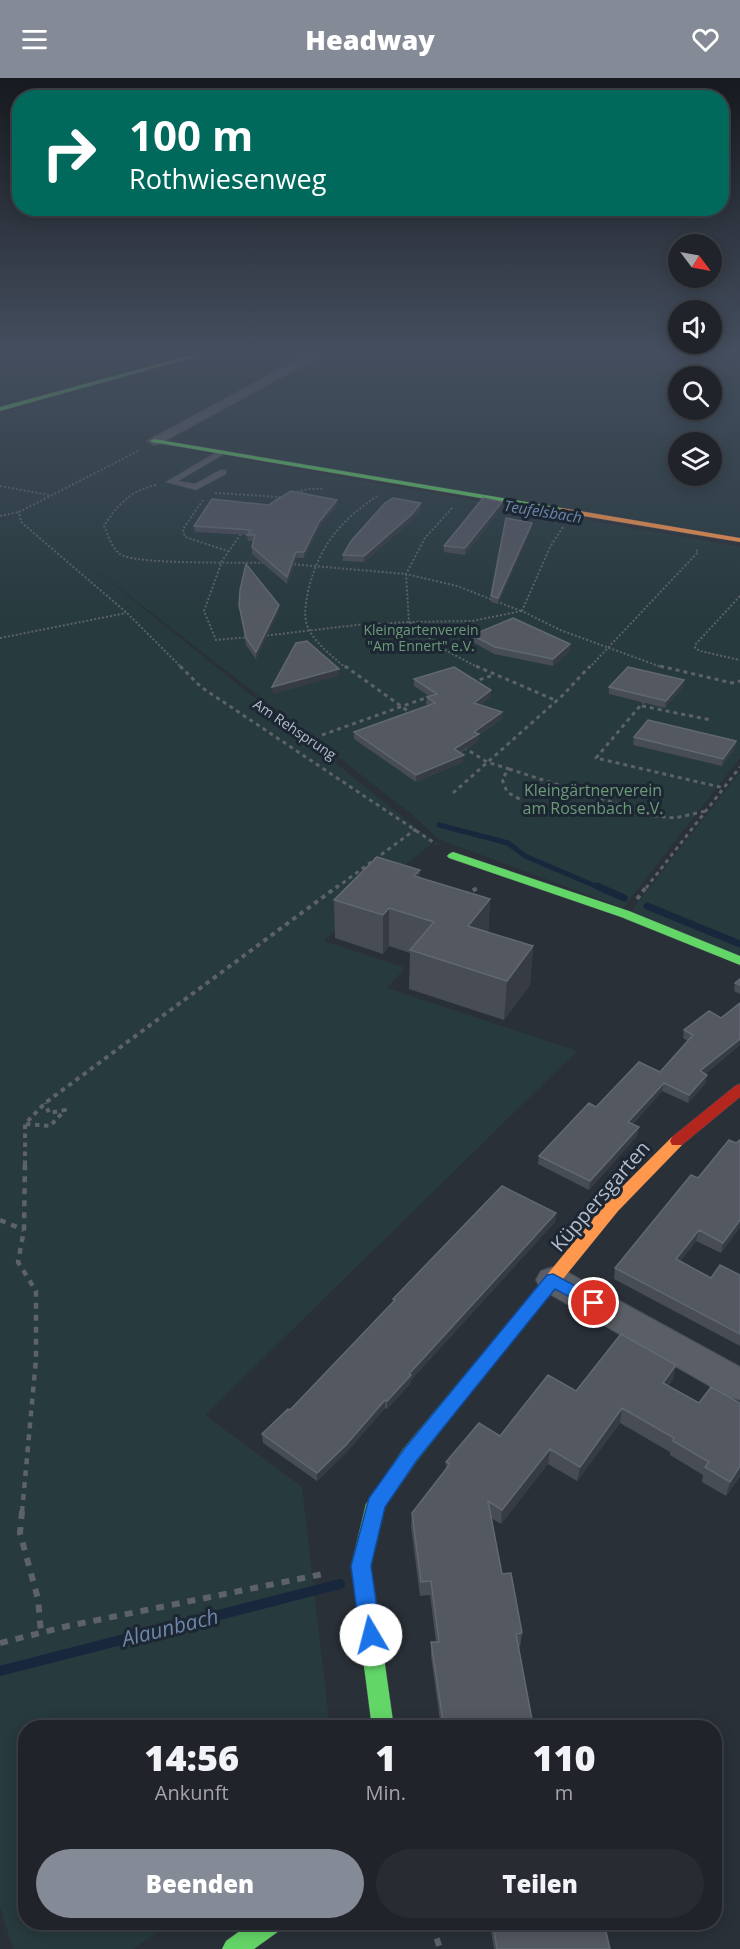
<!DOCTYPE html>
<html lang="de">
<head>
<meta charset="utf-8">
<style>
	body { margin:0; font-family:"Open Sans",sans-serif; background:#282c32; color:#f1f3f6; height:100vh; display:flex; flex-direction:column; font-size:22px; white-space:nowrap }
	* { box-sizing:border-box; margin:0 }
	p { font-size:20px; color:#a2a4a8 }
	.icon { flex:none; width:33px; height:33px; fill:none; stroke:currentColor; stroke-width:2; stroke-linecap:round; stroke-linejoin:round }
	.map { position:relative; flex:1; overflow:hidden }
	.sheet { position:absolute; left:18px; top:1642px; width:704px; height:210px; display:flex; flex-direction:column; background:#20242a; border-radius:24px; box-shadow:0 3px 15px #0003,0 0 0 2px #3d4147 }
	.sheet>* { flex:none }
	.guide { position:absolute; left:12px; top:12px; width:717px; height:126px; border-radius:24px; box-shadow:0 3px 15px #0003,0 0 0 2px #3d4147; background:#00695c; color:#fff; overflow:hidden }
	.needle { width:39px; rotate:122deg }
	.buttons { position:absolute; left:668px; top:156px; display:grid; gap:12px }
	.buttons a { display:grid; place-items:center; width:54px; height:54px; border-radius:50%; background:#20242a; box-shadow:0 3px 15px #0003,0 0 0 2px #3d4147; font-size:30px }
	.pin { position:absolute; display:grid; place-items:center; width:51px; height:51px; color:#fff; margin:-26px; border:3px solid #fff; border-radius:50%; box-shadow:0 2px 6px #0007 }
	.me { position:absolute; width:66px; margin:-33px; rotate:352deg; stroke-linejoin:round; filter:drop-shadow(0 0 4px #0008) }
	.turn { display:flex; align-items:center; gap:21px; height:126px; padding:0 18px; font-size:27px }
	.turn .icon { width:78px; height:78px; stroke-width:2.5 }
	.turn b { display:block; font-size:42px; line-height:51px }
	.eta { display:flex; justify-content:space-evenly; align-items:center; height:102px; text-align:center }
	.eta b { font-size:36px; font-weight:800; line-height:42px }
	.action { display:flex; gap:12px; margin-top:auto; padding:12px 18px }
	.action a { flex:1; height:69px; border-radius:36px; background:#848b96; color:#fff; font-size:24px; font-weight:800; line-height:69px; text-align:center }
	.action a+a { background:#282c32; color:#f1f3f6 }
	header { display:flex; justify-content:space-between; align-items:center; height:78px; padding:0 18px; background:#848b96; color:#fff; font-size:27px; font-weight:800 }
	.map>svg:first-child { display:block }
	.green { fill:#273a3e; fill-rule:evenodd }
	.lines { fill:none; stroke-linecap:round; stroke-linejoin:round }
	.stream-far2 { stroke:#19273c; stroke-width:5 }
	.stream-far1 { stroke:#19273c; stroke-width:7 }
	.stream { stroke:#19273c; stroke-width:10 }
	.lane-casing { stroke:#484c55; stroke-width:1 }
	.street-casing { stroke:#484c55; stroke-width:2 }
	.fast-casing { stroke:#484c55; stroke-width:1 }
	.slow-casing { stroke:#484c55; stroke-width:1 }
	.jam-casing { stroke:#484c55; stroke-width:1 }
	.path-far4 { stroke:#5c6268; stroke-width:2; stroke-dasharray:2 2; stroke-linecap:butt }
	.path-far3 { stroke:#5c6268; stroke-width:3; stroke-dasharray:4 4; stroke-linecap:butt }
	.path-far2 { stroke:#5c6268; stroke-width:4; stroke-dasharray:4.5 4.5; stroke-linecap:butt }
	.path-far1 { stroke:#5c6268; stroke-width:4.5; stroke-dasharray:6 6; stroke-linecap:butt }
	.path { stroke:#5c6268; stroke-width:6; stroke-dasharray:8 8; stroke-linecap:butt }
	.lane { fill:#5a5e66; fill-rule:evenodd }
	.street { fill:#5a5e66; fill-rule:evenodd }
	.fast { fill:#63d668; fill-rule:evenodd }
	.slow { fill:#ff974d; fill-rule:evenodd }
	.jam { fill:#b3261e; fill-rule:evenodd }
	.wall { fill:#474c55 }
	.shaded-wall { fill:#373c44 }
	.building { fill:#535861; stroke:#626872; stroke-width:1.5 }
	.route { fill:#1a73e8; stroke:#114b97; stroke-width:1.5 }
	.labels { text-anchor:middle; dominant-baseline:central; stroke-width:6; stroke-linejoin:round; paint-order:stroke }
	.far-park-label { font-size:14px; fill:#6b9a76; stroke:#1d2633 }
	.far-street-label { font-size:14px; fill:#b4bcc9; stroke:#1d2633 }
	.far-water-label { font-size:15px; font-style:italic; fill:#6d86a8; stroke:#1d2633 }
	.park-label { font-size:16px; fill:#6b9a76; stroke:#1d2633 }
	.near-street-label { font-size:20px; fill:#b4bcc9; stroke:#1d2633 }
	.near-water-label { font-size:21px; font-style:italic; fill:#6d86a8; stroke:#1d2633 }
</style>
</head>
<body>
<header><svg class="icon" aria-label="menu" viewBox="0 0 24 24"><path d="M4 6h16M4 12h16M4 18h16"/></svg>Headway<svg class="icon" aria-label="heart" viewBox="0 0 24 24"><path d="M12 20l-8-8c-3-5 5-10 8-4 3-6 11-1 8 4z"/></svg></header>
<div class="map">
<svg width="740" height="1871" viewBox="0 0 740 1871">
	<rect width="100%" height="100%" fill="#2a3038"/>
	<path class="green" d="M0,275H193L0,325Z
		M219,275H315L153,363L198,374L740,469V680L623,830L438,761L413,737L87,485L434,764L381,806L324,863L405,890L387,910L577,973L205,1337L302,1409L330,1650H26V1845H171L133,1871H13L0,1829V335Z
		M322,275H740V459L157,363ZM678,298H711V332H678ZM678,364H711V398H678Z
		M740,694V882L624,842Z"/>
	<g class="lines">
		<path class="stream-far2" d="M439,747L508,765L525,778L600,810"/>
		<path class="stream-far1" d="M597,808L624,820
			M647,828L740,866"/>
		<path class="stream" d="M0,1593L340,1506"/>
		<defs>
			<path id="lane" d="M217,374L224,376L178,403L195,406L220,392H226V396L196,412L166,404Z"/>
			<path id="street" d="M310,275H326L159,366L154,367L147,363Z
				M553,1189L565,1193L740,1289V1322L727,1318L541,1211L536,1202L541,1193Z"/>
			<path id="fast" d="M199,275H209L0,333V329Z
				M154,361L562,430L566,432L562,434L152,364L150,363Z
				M453,774L629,833L740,878V887L621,839L449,780L447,778L449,776Z
				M488,1274L494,1276L497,1281L494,1286L417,1383L385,1429L371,1488L394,1650H372L351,1488L366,1426L403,1371L482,1276Z
				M251,1845H283L279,1853L254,1871H222L226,1863Z"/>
			<path id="slow" d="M562,430L740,460V464L559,434L558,432Z
				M677,1058L682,1059L684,1063L682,1067L618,1133L494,1286L488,1288L482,1286L479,1281L482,1276L606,1125L672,1059Z"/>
			<path id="jam" d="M740,1006V1019L682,1067H672L670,1063L672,1059L735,1008Z"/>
		</defs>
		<use href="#lane" class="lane-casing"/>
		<use href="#street" class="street-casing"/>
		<use href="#fast" class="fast-casing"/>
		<use href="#slow" class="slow-casing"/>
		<use href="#jam" class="jam-casing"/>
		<path class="path-far4" d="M0,277L43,279L103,275
			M270,281L279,275
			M138,373L19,434L21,444L127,535L182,590
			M156,407C130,413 118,426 104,448C108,457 112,470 120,476C135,487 243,484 268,485
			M0,408L49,417
			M215,415L279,419L271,426
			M293,415L308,411H324
			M203,422L183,451L185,459L228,473
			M452,430L425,460L406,496L457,508L521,533
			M0,438L19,434
			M563,449L550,469L522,533L560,552L664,590
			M243,453L222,483L204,533L216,562L250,559
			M290,486L406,496L409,544L472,543L522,533
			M740,518L695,567V570L700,573L740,582
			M263,558L356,547L409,544L445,572L479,590
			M0,560L126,535
			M346,590C333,579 316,566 308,550C303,538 306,525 308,513C320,467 338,445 377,418
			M589,590L698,474L696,472"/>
		<path class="path-far3" d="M180,588L201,609L436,766
			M345,588L412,636
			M476,588L557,623
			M660,588L732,605L740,603
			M472,604L491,598
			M645,622L596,680L724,710
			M642,628L711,642
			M322,657L431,618
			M463,669L487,684L509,691L502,701L507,714L523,723
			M509,691L655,738L675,740L706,733
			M453,715L563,617L590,588
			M336,810L416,751
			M646,810L740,689"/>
		<path class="path-far2" d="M465,817L479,809
			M637,821L647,808
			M26,1046L50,1048L65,1032L49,1035L45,1025
			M25,1087V1046L45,1025L338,808"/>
		<path class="path-far1" d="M0,1142L24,1152
			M22,1434L36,1281V1213L18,1184L24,1152L25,1085"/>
		<path class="path" d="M22,1433L20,1455L38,1521L41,1555
			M0,1565L68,1548L328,1495
			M432,1845L440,1871"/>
		<use href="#lane" class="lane"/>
		<use href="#street" class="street"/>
		<use href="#fast" class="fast"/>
		<use href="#slow" class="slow"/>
		<use href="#jam" class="jam"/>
	</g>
	<path class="wall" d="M502,424L501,430L465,477L444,474V468Z
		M269,427L337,428L319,450L304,480H297L287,506L252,476V469L253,463H248L247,457L195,454L194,448Z
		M421,431L411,443L364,484L343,483V477Z
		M532,445L531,451L498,526L491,524V518Z
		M239,527H279V534L256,581L246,567L240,533Z
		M472,557L570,573L553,588L494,576L471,563Z
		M414,601L491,612L490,619L480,627L502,634V641L479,657L478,663L460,675L463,684L416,704L354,661V654L428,627L426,626L427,619L429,618L414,608Z
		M684,602L683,609L665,630L609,616V609Z
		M634,659L736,663L735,671L722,688L633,667Z
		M420,800L490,821L488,855L533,868L530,907L504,942L409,911L410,875L389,868L383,876L335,860L334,822Z
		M740,901V916L734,913L735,905Z
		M721,940L740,967L705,996L706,1005L688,1025L662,1013L633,1046L638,1057L589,1112L538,1086L539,1078L596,1029L660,994L688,963L683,960L684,952Z
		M736,1065L740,1149L721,1175L696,1163L680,1184L711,1200L740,1197V1268L614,1201L615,1190L698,1100Z
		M556,1135L555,1144L411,1302V1305L387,1331L385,1330L346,1375L317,1403L263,1365L262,1356L290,1332L393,1224V1221Z
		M676,1287L673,1301L668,1308L699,1325H740V1398L726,1418L702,1404L703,1397L670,1377V1374L620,1345L577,1403L548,1386L501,1446L491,1440L502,1496L522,1555L520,1569H519L533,1647L543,1650H441L431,1578V1564H436L430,1517L420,1518L411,1449L412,1435L446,1391V1384L500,1358L576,1313Z
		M477,1845H604L610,1871H494L490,1848L478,1850Z"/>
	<path class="shaded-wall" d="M337,422V428L319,450L304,480V474L319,444Z
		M502,424L501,430L465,477V470Z
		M421,425V431L411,443L364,484V478Z
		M532,445L531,451L498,526V520Z
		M296,474L297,480L287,506V499Z
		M279,527V534L256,581V574Z
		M570,566V573L553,588V581Z
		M339,591V598L273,616L272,609Z
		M684,602L683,609L665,630L666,623Z
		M491,612L490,619L473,632L474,625Z
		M502,634V641L479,657L478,663L453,678L454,671L474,654Z
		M736,663L735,671L722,688L723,681Z
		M464,677L463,684L416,704V697Z
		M420,792L419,830L414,798Z
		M490,821L488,860L468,848Z
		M389,830V868L383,876V837Z
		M533,868L530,907L504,942L507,903Z
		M740,961V967L698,1001L700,993Z
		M707,997L706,1005L688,1025L689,1017Z
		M664,1005L662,1013L627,1052L628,1044Z
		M639,1049L638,1057L589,1112L590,1103Z
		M556,1135L555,1144L411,1302V1305L387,1331V1323L409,1296Z
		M740,1142V1149L721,1175L723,1165Z
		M699,1152L696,1163L674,1192L676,1181Z
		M676,1287L673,1301L660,1319L663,1305Z
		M385,1322V1330L346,1375L317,1403V1395Z
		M622,1330L620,1345L577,1403L580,1389Z
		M550,1371L548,1386L501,1446L502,1432Z
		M740,1388V1397L726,1418L730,1404Z"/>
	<path class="building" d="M291,413L337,422L319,444L304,474H296L287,499L252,469L255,457H247L251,452L194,448L212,421L269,427Z
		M393,420L421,425L411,437L364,478L343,477L351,463L385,425Z
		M483,420L502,424L465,470L444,468Z
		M506,440L532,445L498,520L491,518Z
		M246,486L279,527L256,574L246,560L239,527L240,512Z
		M513,540L570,566L553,581L495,569L472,557Z
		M307,563L339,591L272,609L296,565Z
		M454,589L491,612L474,625L502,634L474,654L479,656L454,671L464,677L416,697L354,654L435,625L427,619L437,616L414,601Z
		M628,589L684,602L666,623L609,609Z
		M648,642L736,663L723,681L634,659Z
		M377,779L420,792L414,798L490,821L468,848L533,868L507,903L410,872L434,844L389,830L383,837L334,822Z
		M740,901V907L735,905Z
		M740,925V961L700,993L707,997L689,1017L664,1005L628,1044L639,1049L590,1103L539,1078L589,1025L596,1029L639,984L660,994L693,957L684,952L709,933L721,940Z
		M729,1062L736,1065L740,1062V1142L723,1165L699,1152L676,1181L711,1200L720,1187L740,1197V1256L615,1190L691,1097L698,1100Z
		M502,1108L556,1135L409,1296L411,1297L387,1323L385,1322L346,1367L317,1395L262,1356L288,1331L290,1332L395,1222L393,1221Z
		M621,1256L676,1287L663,1305L699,1325L711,1309L740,1325V1388L730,1404L705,1389L709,1384L673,1363L674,1360L622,1330L580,1389L550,1371L502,1432L488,1423L502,1496L511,1495L522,1555L516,1556L533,1647L542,1645L543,1650H444L431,1564H439L431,1503L421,1504L412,1435L450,1386L446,1384L479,1345L500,1358L548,1297L576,1313Z
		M493,1845H604L610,1871H497Z"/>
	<linearGradient id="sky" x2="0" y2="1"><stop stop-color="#171a1f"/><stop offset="0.51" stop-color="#444e5e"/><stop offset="1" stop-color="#444e5e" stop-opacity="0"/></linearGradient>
	<rect width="740" height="537" fill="url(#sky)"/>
	<path class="route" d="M553,1196L600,1221L603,1225L600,1230L594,1232L555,1211L417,1382L385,1429L371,1488L381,1557L378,1564L371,1567L363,1564L360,1557L351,1488L369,1420L404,1371L547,1197Z"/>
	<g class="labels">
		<g class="far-park-label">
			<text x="421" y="551">Kleingartenverein<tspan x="421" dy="16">"Am Ennert" e.V.</tspan></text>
		</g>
		<g class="far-street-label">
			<text transform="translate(295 651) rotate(34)">Am Rehsprung</text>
		</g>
		<g class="far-water-label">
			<text transform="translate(543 433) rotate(9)">Teufelsbach</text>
		</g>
		<g class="park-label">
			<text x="593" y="712">Kleingärtnerverein<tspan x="593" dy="18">am Rosenbach e.V.</tspan></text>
		</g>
		<g class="near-street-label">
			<text transform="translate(600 1118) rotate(-49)">Küppersgarten</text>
		</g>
		<g class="near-water-label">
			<text transform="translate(170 1549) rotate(-14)">Alaunbach</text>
		</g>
	</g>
</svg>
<div class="buttons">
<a><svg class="needle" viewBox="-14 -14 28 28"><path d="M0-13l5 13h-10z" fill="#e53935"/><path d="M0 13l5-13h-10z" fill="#a2a4a8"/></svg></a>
<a><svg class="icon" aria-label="sound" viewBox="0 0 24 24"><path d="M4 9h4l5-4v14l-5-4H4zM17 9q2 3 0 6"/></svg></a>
<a><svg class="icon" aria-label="search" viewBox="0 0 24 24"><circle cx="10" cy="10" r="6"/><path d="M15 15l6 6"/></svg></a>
<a><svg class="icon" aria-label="layers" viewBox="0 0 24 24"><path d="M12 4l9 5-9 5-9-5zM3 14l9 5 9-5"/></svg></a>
</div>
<div class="pin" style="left:594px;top:1225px;background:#d93025"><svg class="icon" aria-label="arrive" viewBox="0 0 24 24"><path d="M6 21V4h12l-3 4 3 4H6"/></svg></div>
<svg class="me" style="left:371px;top:1557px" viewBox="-20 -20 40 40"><circle r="19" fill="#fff"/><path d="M0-13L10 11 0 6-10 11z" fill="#1a73e8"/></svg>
<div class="guide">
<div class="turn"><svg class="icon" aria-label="right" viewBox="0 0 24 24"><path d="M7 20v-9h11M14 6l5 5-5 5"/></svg><div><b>100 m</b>Rothwiesenweg</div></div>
</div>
<section class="sheet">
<div class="eta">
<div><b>14:56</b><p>Ankunft</p></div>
<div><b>1</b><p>Min.</p></div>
<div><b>110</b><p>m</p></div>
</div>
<div class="action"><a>Beenden</a><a>Teilen</a></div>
</section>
</div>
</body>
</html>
